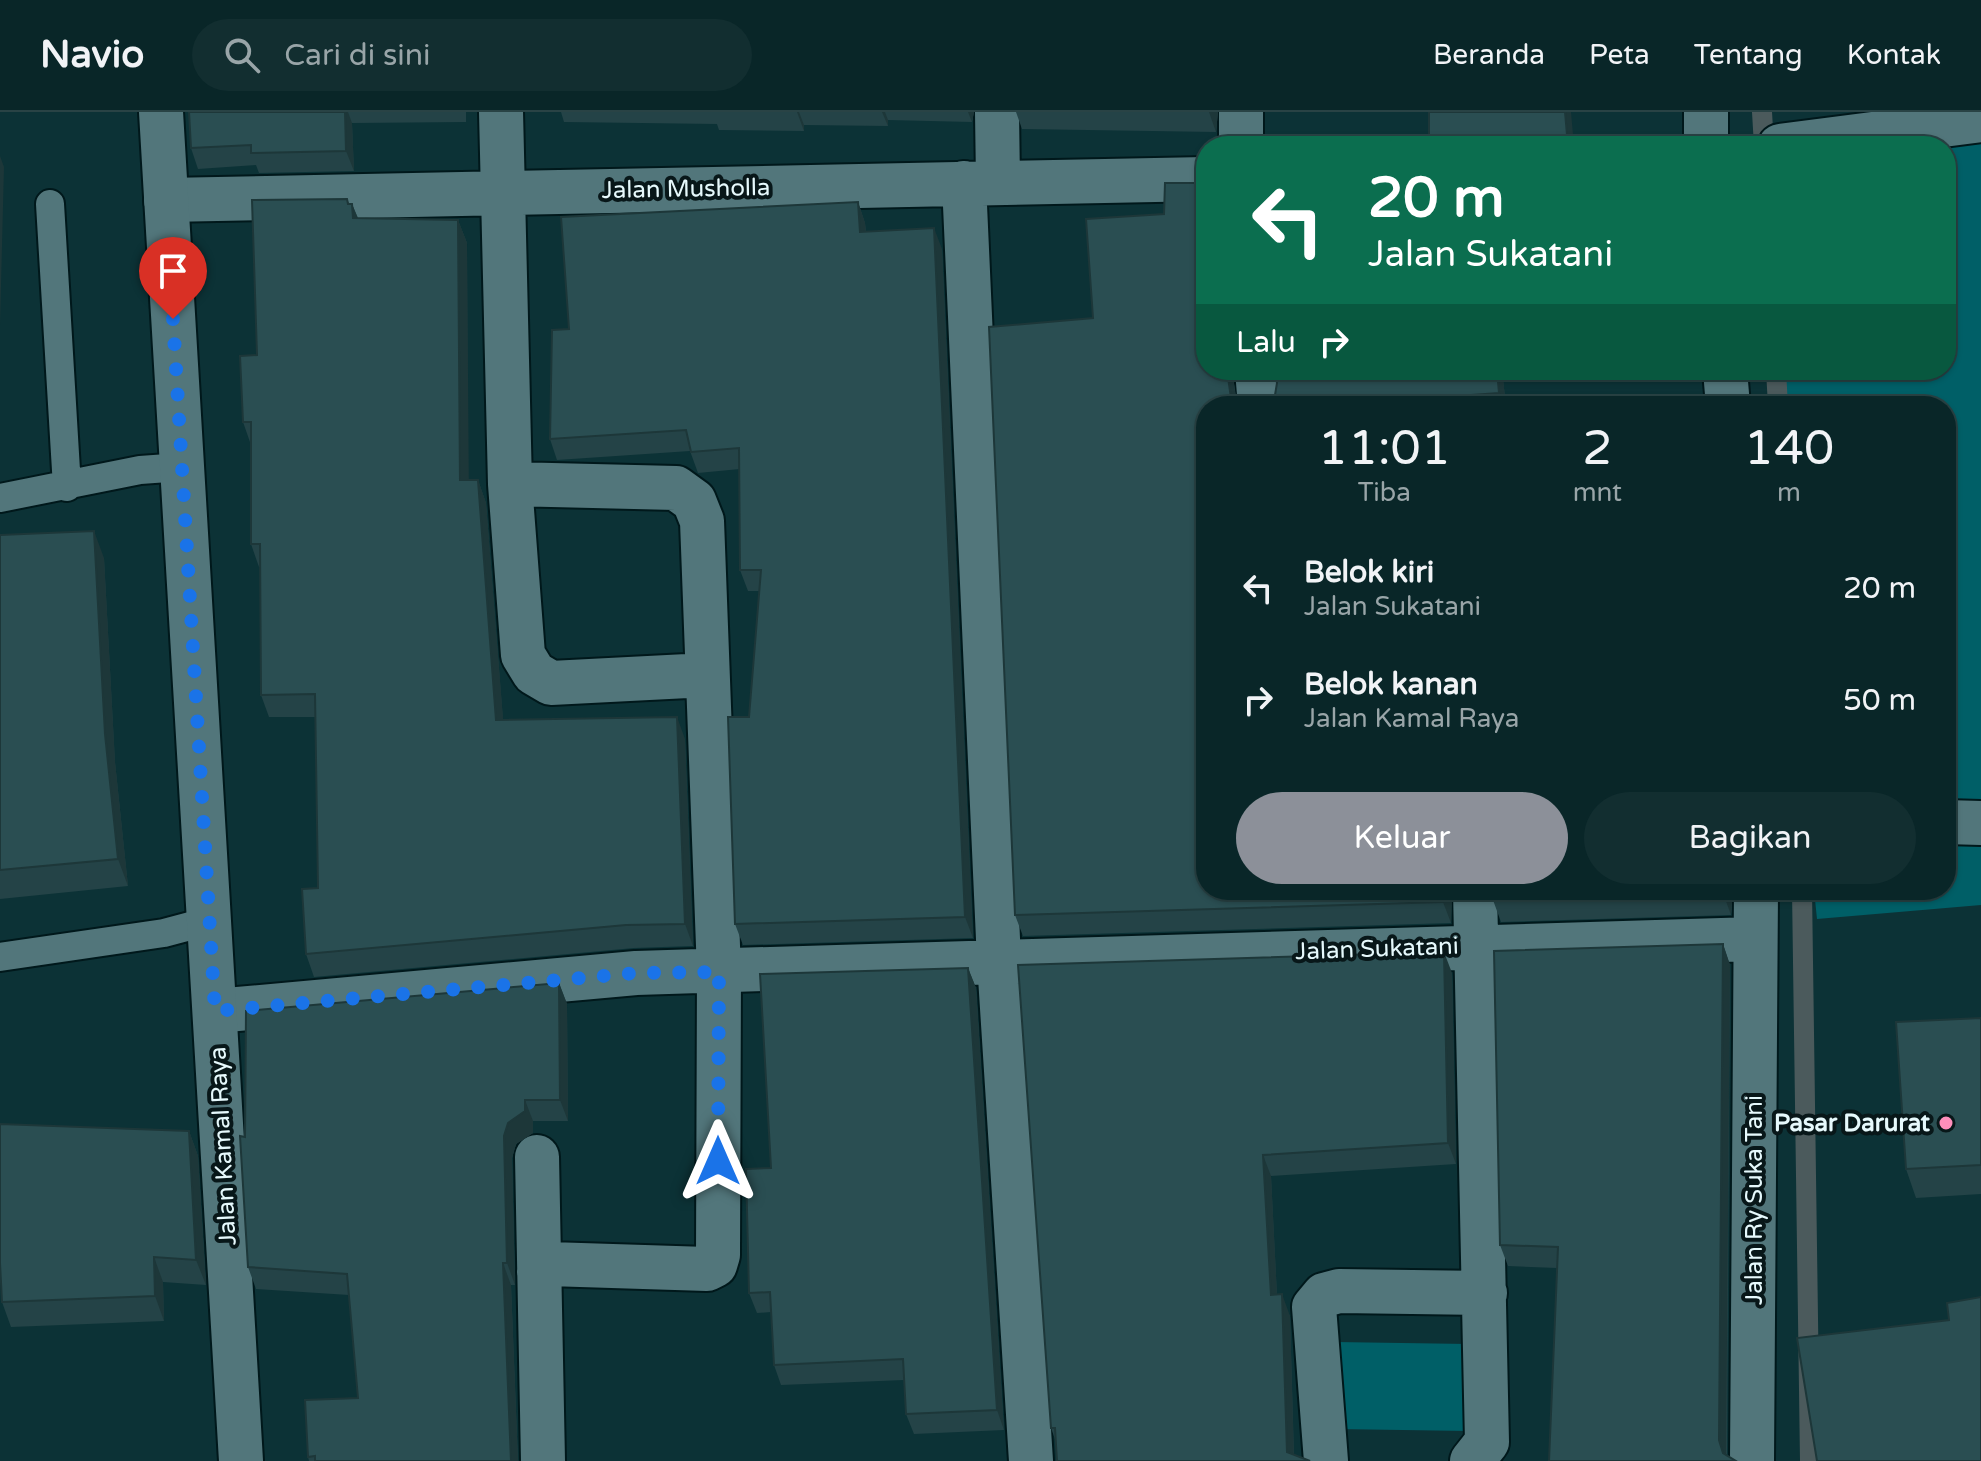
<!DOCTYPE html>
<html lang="id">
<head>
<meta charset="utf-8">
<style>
	body { margin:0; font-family:"Varela Round",sans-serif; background:#122e30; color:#f1f3f6; height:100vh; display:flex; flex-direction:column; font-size:30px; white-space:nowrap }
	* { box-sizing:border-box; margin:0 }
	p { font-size:26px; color:#99a5a8 }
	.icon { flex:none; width:44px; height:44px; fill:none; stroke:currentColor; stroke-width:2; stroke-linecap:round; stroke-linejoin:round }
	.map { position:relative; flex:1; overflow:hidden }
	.drawer { position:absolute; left:1196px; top:284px; width:760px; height:504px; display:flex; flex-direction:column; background:#092628; border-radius:32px; box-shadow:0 2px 6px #0004,0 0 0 2px #294345 }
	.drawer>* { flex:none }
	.top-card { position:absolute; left:1196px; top:24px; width:760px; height:244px; border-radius:32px; box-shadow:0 2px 6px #0004,0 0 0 2px #294345; background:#0b6e4f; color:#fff; overflow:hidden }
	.pin { position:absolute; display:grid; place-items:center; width:68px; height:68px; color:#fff; margin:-82px -34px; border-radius:50% 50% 50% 0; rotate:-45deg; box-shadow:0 0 8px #0007 }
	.pin .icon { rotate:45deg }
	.me { position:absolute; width:88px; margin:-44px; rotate:0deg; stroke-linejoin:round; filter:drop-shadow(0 0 6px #0008) }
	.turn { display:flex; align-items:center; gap:28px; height:168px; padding:0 40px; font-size:36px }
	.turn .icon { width:104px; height:104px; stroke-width:2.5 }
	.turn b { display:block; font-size:56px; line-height:68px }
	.then { display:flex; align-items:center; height:76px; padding:0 40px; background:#0003; gap:16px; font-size:30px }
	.eta { display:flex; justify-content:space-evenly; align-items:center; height:136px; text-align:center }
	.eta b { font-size:48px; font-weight:600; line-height:56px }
	.cta { display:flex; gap:16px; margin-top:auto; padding:16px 40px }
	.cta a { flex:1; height:92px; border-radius:48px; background:#8c9099; color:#fff; font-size:32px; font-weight:600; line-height:92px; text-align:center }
	.cta a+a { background:#122e30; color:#f1f3f6 }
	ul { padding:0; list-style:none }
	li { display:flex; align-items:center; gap:24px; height:112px; padding:0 40px }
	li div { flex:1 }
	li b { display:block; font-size:30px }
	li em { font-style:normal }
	header { display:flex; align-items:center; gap:48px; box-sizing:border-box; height:112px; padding:0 40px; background:#092628; border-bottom:2px solid #294345 }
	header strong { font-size:38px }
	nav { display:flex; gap:44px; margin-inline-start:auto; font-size:28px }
	.search { width:560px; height:72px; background:#122e30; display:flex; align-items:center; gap:20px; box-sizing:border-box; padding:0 28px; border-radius:44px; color:#99a5a8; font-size:30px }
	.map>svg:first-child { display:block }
	.green { fill:#005f67 }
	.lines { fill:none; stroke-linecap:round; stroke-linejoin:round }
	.stream { stroke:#4b5a5c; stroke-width:20 }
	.lane-casing { stroke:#00181b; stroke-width:32 }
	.street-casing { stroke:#00181b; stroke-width:48 }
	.secondary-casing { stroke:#00181b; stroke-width:48 }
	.lane { stroke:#52767b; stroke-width:28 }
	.street { stroke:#52767b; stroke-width:44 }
	.secondary { stroke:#52767b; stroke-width:44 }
	.wall { fill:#244347 }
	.shaded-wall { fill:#1d3739 }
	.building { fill:#2a4e52; stroke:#1d3739; stroke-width:2 }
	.route { stroke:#1a73e8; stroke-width:14; stroke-dasharray:0 25.2 }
	.poi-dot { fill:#fe8ebb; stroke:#081719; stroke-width:3 }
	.labels { text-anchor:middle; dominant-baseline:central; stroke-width:8; stroke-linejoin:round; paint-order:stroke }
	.street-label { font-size:24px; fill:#e6f9fc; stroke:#081719 }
	.poi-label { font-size:24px; font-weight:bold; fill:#e6f9fc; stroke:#081719; text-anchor:end }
</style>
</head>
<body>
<header>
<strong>Navio</strong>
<div class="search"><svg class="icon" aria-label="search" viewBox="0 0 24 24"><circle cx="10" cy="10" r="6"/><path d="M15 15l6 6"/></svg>Cari di sini</div>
<nav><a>Beranda</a><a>Peta</a><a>Tentang</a><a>Kontak</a></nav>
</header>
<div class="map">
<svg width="1981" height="1349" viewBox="0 0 1981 1349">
	<rect width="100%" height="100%" fill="#0c3236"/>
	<path class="green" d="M1981,30V793L1817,807L1814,778H1946V294H1771L1768,258H1946V34H1937Z
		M1335,1230L1469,1232V1319L1335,1317Z"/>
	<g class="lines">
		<path class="stream" d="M1762,0L1764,34
			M1776,258L1778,294
			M1802,778L1810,1349"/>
		<defs>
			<path id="lane" d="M50,92L67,375
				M0,386L140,358L182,355
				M0,845L164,821L209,809"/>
			<path id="street" d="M501,0L510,372L523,543L534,561L551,571L707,563
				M997,0L998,70
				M1241,0V34
				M1706,0V34
				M1780,34L1981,8
				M964,71L999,849L1031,1349
				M166,88L1206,67
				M1257,258L1260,294
				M1725,258L1728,294
				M510,372L676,376L694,389L702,409L719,860L718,1143L715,1153L707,1157L549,1152L539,1160
				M1946,710L1981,711
				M215,899L636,861L1755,827
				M537,1045L543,1349
				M1326,1349L1314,1195L1324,1183L1339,1179L1485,1181
				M1472,1349L1487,1330L1475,778
				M1752,1349L1756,778"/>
			<path id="secondary" d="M161,0L241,1349"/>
		</defs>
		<use href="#lane" class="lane-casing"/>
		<use href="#street" class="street-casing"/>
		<use href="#secondary" class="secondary-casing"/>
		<use href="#lane" class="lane"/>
		<use href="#street" class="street"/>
		<use href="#secondary" class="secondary"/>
	</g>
	<path class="wall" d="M189,0H466V10L352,11L354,59L259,61L256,53L198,57L191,36Z
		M561,0H974L972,10L888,8V14L804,13V19L719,18L717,12L564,10Z
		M1016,0H1218L1216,20L1022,17Z
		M347,87L349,92H352L358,106L458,108L467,131L468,368H478L486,391L503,608L685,627L693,834L634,836L314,865L306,842L318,776L315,605H269L261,583L260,455H259L251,432V333L243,310L257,243Z
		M858,90L865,111L866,120L942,137L973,826L743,833L735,812L749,605L760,479H748L740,458V357L698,361L690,339L557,348L550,327L569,217Z
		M1164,102L1206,258H1232L1237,291L1206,294V778H1452L1451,811L1023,824L1015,803L1093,206Z
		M1275,258H1502L1506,294H1263L1267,293L1275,283L1277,271Z
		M0,423L104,446L115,650L128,774L0,787Z
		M1492,778H1733L1731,803L1501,810L1493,788Z
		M1723,832L1730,853L1727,1343L1549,1349L1557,1156L1508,1154L1500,1133Z
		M1018,853L1452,861L1456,1052L1271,1064L1277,1183L1290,1204L1294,1343L1056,1330L1051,1316Z
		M968,856L976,876L1004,1318L914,1322L906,1302L904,1268L781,1273L774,1253L771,1200L757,1201L749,1181L771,1056Z
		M559,871L567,892L568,1009H533V1021L516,1032L512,1046L515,1173H511L518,1349H309L308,1345L358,1286L349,1183L256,1177L248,1155L245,1025Z
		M1981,906V1082L1916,1086L1906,1057Z
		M189,1019L198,1044L206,1173L163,1170L164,1209L11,1215L2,1190Z"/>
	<path class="shaded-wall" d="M345,0H348L352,11L354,59L346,39Z
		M797,0H799L804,13V19Z
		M882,0H885L888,8V14Z
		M968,0H974L972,10Z
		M1209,0H1218L1216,20Z
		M1565,0H1571L1574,34H1568Z
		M0,44L4,55L0,214Z
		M347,87L353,102L352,92L361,114V128L348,92Z
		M858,90L865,111L868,141L860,120Z
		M458,108L467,131L469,390L460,368Z
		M934,116L942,137L973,826L965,805Z
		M1227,258H1232L1237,294L1231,286Z
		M1497,258H1502L1506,294H1504L1499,281Z
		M478,368L486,391L505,631L496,608Z
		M94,419L104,446L115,650L128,774L118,747L105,622Z
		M677,605L685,627L693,834L685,812Z
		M1444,778H1452L1451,811L1443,790Z
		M1723,778H1733L1731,803L1723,781Z
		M1723,832L1730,853L1726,1349L1719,1328Z
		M1444,840L1452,861L1456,1052L1448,1031Z
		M968,856L976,876L1004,1318L997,1298Z
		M559,871L567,892L568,1009L560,988Z
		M525,988L533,1009V1021L516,1032L512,1046L515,1173L507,1151L504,1024L508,1011Z
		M189,1019L198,1044L206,1173L196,1148Z
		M1263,1043L1271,1064L1278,1204L1271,1183Z
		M154,1145L163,1170L164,1209L155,1184Z
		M503,1151L511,1173L518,1349H511Z
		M1282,1182L1290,1204L1294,1349L1287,1340Z"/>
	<path class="building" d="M189,0H345L346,39L251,41V33L191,36Z
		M1429,0H1565L1568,34H1429Z
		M1206,69V258H1227L1231,286L1240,294H1206V778H1444L1443,790L1015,803L989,215L1093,206L1086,107L1164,102L1165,71H1199Z
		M347,87L348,92H352L353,106L458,108L460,368H478L496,608L677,605L685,812L626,813L306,842L302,777L318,776L315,582L261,583L260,432H251V310H243L240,244L257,243L252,88Z
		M858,90L860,120L934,116L965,805L735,812L728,605H749L761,458H740L739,336L691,340L686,318L550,327L552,218L569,217L561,105Z
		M1275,258H1497L1499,281L1320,294H1263L1267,293L1275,283L1277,271Z
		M94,419L105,622L118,747L0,758V423Z
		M1492,778H1723V781L1493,788Z
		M1723,832L1719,1328L1723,1341L1736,1349H1549L1558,1135L1500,1133L1494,839Z
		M1444,840L1448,1031L1263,1043L1271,1183L1282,1182L1287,1340L1310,1349H1057L1055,1316H1051L1018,853Z
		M968,856L997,1298L906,1302L903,1247L774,1253L770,1180L749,1181L746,1057L771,1056L760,862Z
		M559,871L560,988H525V999L508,1011L504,1024L507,1151H503L511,1349H315V1344L308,1345L305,1288L358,1286L347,1162L248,1155L240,1024L245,1025L246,899Z
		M1981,906V1053L1906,1057L1896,910Z
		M0,1012L189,1019L196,1148L154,1145L155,1184L2,1190L0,1151Z
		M1981,1185V1349H1817L1797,1226L1949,1208L1947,1191Z"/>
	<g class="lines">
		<path class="route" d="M173,207L215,899L636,861L719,860L718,1049"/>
	</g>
	<circle class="poi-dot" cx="1946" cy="1011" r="8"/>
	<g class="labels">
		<g class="street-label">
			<text transform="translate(686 77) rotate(-1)">Jalan Musholla</text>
			<text transform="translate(1377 837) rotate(-2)">Jalan Sukatani</text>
			<text transform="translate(223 1034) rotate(-93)">Jalan Kamal Raya</text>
			<text transform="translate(1754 1088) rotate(-90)">Jalan Ry Suka Tani</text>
		</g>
		<g class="poi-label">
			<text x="1930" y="1011">Pasar Darurat</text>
		</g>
	</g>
</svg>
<div class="pin" style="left:173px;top:207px;background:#d93025"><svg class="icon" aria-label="arrive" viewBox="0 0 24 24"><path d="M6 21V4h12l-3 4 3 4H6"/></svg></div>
<svg class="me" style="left:718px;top:1049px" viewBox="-20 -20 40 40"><path d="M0-17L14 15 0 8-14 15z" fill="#1a73e8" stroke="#fff" stroke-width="4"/></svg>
<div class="top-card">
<div class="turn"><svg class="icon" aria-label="left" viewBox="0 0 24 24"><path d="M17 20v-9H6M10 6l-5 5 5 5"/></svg><div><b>20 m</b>Jalan Sukatani</div></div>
<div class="then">Lalu<svg class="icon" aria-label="right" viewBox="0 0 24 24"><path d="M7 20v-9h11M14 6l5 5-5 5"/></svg></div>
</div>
<section class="drawer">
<div class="eta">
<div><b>11:01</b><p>Tiba</p></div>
<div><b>2</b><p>mnt</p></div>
<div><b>140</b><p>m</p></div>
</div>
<ul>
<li><svg class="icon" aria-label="left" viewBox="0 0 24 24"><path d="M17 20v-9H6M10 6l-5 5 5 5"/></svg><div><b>Belok kiri</b><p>Jalan Sukatani</p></div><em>20 m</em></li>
<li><svg class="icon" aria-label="right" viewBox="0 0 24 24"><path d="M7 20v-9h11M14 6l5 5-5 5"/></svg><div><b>Belok kanan</b><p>Jalan Kamal Raya</p></div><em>50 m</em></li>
</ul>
<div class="cta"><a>Keluar</a><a>Bagikan</a></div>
</section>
</div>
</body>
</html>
